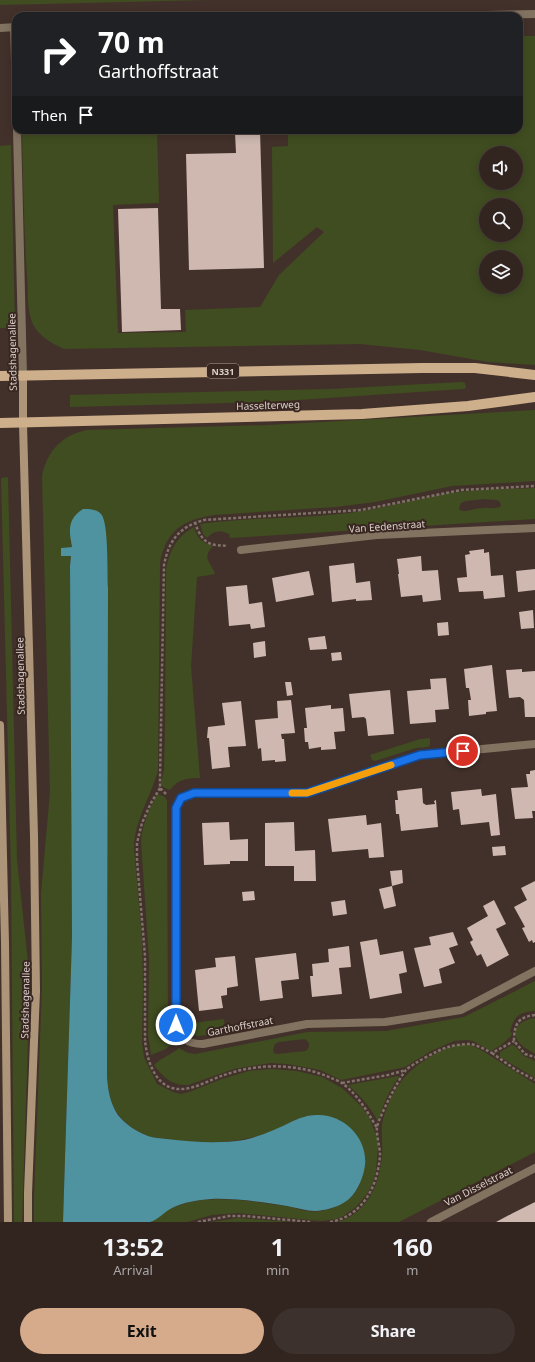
<!DOCTYPE html>
<html lang="en">
<head>
<meta charset="utf-8">
<style>
	body { margin:0; font-family:"Noto Sans",sans-serif; background:#3d312d; color:#f1f3f6; height:100vh; display:flex; flex-direction:column; font-size:15px; white-space:nowrap }
	* { box-sizing:border-box; margin:0 }
	p { font-size:13px; color:#a8a5a5 }
	.icon { flex:none; width:22px; height:22px; fill:none; stroke:currentColor; stroke-width:2; stroke-linecap:round; stroke-linejoin:round }
	.map { position:relative; height:1222px; overflow:hidden }
	.drawer { display:flex; flex-direction:column; background:#322520; flex:1 }
	.drawer>* { flex:none }
	.top-card { position:absolute; left:12px; top:12px; width:511px; height:122px; border-radius:12px; box-shadow:0 2px 10px #0003,0 0 0 1px #4d423e; background:#202124; color:#fff; overflow:hidden }
	.tools { position:absolute; left:479px; top:146px; display:grid; gap:8px }
	.tools a { display:grid; place-items:center; width:44px; height:44px; border-radius:50%; background:#322520; box-shadow:0 2px 10px #0003,0 0 0 1px #4d423e; font-size:20px }
	.pin { position:absolute; display:grid; place-items:center; width:34px; height:34px; color:#fff; margin:-17px; border:2px solid #fff; border-radius:50%; box-shadow:0 1px 4px #0007 }
	.me { position:absolute; width:44px; margin:-22px; rotate:0deg; stroke-linejoin:round; filter:drop-shadow(0 0 3px #0008) }
	.turn { display:flex; align-items:center; gap:14px; height:84px; padding:0 20px; font-size:18px }
	.turn .icon { width:52px; height:52px; stroke-width:2.5 }
	.turn b { display:block; font-size:28px; line-height:34px }
	.then { display:flex; align-items:center; height:38px; padding:0 20px; background:#0003; gap:8px; font-size:15px }
	.eta { display:flex; justify-content:space-evenly; align-items:center; height:68px; text-align:center }
	.eta b { font-size:24px; font-weight:700; line-height:28px }
	.primary-button { display:flex; gap:8px; margin-top:auto; padding:8px 20px }
	.primary-button a { flex:1; height:46px; border-radius:24px; background:#d6ab8b; color:#111; font-size:16px; font-weight:700; line-height:46px; text-align:center }
	.primary-button a+a { background:#3d312d; color:#f1f3f6 }
	.map>svg:first-child { display:block }
	.green { fill:#404d20; fill-rule:evenodd }
	.water { fill:#4e939f }
	.building { fill:#ceb8b0 }
	.lines { fill:none; stroke-linecap:round; stroke-linejoin:round }
	.path { stroke:#80716b; stroke-width:2.5; stroke-dasharray:3 2; stroke-linecap:butt }
	.minor { stroke:#827361; stroke-width:8 }
	.secondary { stroke:#ad9579; stroke-width:8 }
	.primary { stroke:#ceaf8b; stroke-width:10 }
	.route-casing { stroke:#114b97; stroke-width:10 }
	.route { stroke:#1a73e8; stroke-width:7 }
	.slow { stroke:#f59e0b; stroke-width:7 }
	.labels { text-anchor:middle; dominant-baseline:central; stroke-width:4; stroke-linejoin:round; paint-order:stroke }
	.shield { fill:#382721; stroke:#ab9d99; stroke-width:1 }
	.shield-label { font-size:9px; font-weight:bold; fill:#dcd0cc }
	.street-label { font-size:10px; fill:#dcd0cc; stroke:#382721 }
</style>
</head>
<body>
<div class="map">
<svg width="535" height="1222" viewBox="0 0 535 1222">
	<rect width="100%" height="100%" fill="#42312a"/>
	<path class="green" d="M0,0H207L0,5Z
		M519,36H535V365L488,362L420,350L360,344L64,349C51,343 35,334 31,319C27,308 28,289 27,277C24,228 23,179 22,130H131V133L157,132L159,203L113,205L118,333L186,332L185,310L260,307L279,275L324,232L317,227L273,263L272,147L288,146V130H519ZM486,153H516V183H486ZM486,205H516V235H486ZM486,257H516V287H486Z
		M11,145L15,328H0V146Z
		M462,382L465,383L466,388L463,389L268,402L70,407V395L330,389Z
		M535,410V481L452,486L375,502L335,507L214,515C183,520 166,530 160,563L158,770C151,797 135,819 134,847L142,939L143,988L142,1042L144,1057L157,1084L173,1092L181,1094L189,1092L222,1079L249,1071L271,1069L297,1071L322,1077L342,1088L361,1106L369,1117L377,1137L378,1147L376,1171L372,1185L367,1194L356,1207L343,1216L336,1219L321,1221L237,1213L212,1215L187,1222H151C187,1189 242,1200 286,1206C293,1207 300,1210 307,1211C321,1213 338,1208 350,1198C359,1191 362,1177 365,1166L340,1120C333,1118 324,1115 317,1115C302,1115 289,1124 277,1130C266,1134 256,1137 245,1139C220,1144 194,1143 169,1139C162,1138 154,1138 148,1136C137,1132 125,1124 118,1114C110,1103 108,1090 107,1077L108,588L70,539L72,547L62,548L71,556L70,566L72,937L63,1222H34V1199L42,987L41,894L50,792L42,476C47,451 62,435 87,430L268,425Z
		M8,477L17,860L30,980L22,1222H14L11,871L1,478Z
		M535,488V519L230,538L229,534C220,529 213,531 207,538L203,534L200,524C249,517 299,519 349,513C381,509 412,500 444,494C474,489 505,489 535,488ZM484,499L497,500L500,502L501,506C495,510 489,507 482,508C474,508 467,513 460,510L459,508L461,503L466,501Z
		M194,527C197,538 202,543 213,546C201,559 211,562 215,574L197,577L191,666L200,778C187,778 178,779 170,790L165,788L162,786L161,783L164,770L165,728L166,570C169,551 177,536 194,527Z
		M430,738V745L428,747L416,748L375,761L372,760L370,755L420,739Z
		M158,794L165,797L167,801L168,1026L170,1035L173,1042L166,1049L151,1055L148,1035L149,960L141,841C142,825 149,811 156,796Z
		M535,981V1011C519,1012 514,1016 510,1032L512,1033L511,1036L501,1045L491,1051L473,1041L466,1040L454,1041L431,1051L405,1067L341,1080L320,1070L287,1064L270,1063L234,1069L188,1085C172,1086 163,1077 154,1065C161,1058 172,1054 179,1048L188,1053L195,1054L307,1032L386,1031L464,1017ZM305,1039L309,1043V1047L306,1051L277,1054L274,1053L273,1050L275,1044L279,1042Z
		M535,1018V1054C529,1050 520,1046 517,1039C510,1027 525,1019 535,1018Z
		M224,1019L225,1028L223,1031C210,1034 188,1043 185,1024Z
		M464,1044L470,1045L481,1050L535,1084V1152L399,1222H338C368,1213 380,1183 382,1155C383,1145 381,1135 382,1124C388,1098 402,1074 425,1060C437,1052 450,1045 464,1044Z
		M512,1045L515,1046L524,1056L535,1061V1078L500,1057V1052Z
		M398,1076L399,1077C389,1091 382,1106 378,1122C371,1108 361,1096 348,1085Z
		M238,1218L292,1222H211Z"/>
	<path class="water" d="M83,509C90,509 96,509 101,514C109,522 107,575 108,588L107,1077C108,1090 110,1103 118,1115C125,1124 137,1132 148,1136C154,1138 161,1138 167,1139C193,1142 218,1144 244,1140C261,1136 277,1129 293,1121C300,1118 308,1115 316,1115C343,1113 368,1138 365,1165C364,1175 358,1191 350,1198C344,1204 332,1209 323,1210C311,1213 299,1208 287,1206C264,1202 234,1198 211,1199C198,1200 184,1202 172,1208C165,1211 158,1220 150,1222C143,1222 134,1222 127,1222C106,1222 85,1222 63,1222L72,937L70,566L71,556H61V548L72,547C69,531 67,519 83,509Z"/>
	<path class="building" d="M225,130H260L264,268L189,270L186,154L236,153L235,133H225Z
		M158,208L161,309H180L181,330L122,332L118,209Z
		M484,549V553L489,552L491,576L503,575L505,597L484,599L483,591L459,592L457,578L467,577L465,555L470,554L469,551Z
		M421,556L422,571L438,570L441,600L423,602L422,595L401,597L398,574H399L397,559Z
		M354,563L356,583L370,581L372,600L356,601V599L332,602L329,566Z
		M535,569V590L518,592L516,571Z
		M309,571L314,595L276,602L272,578Z
		M247,585L249,604L262,602L265,627L251,629L250,624L229,626L226,587Z
		M533,610L534,628L521,629L519,612Z
		M448,622L449,635L438,636L437,623Z
		M325,636L327,649L310,650L308,638Z
		M265,641L266,656L254,658L253,643Z
		M341,652L342,660L332,661L331,653Z
		M492,665L497,711L486,712V714L469,716L468,700H471L469,688H466L464,669Z
		M522,669V672L535,671V717H525L524,700L520,697L509,698L506,670Z
		M446,678L449,709L435,710L436,722L410,724L407,691L431,689L430,679Z
		M285,682H291L293,695L287,696Z
		M390,690L394,734L368,736L366,719L364,717L352,718L349,694Z
		M291,700L295,733L281,734L282,739H284L286,761L275,762V760L262,761L261,748L258,749L255,720L278,718L277,701Z
		M241,701L246,746L228,747L230,767L212,769L209,738H207L208,727L225,725L222,703Z
		M331,705V709L343,708L345,731L334,732L336,749L321,750V747L309,749L308,742H305L304,728H307L305,708Z
		M535,770V811H532L533,818L515,819L511,788L528,787L526,774H530V771Z
		M422,788L423,803L426,805L435,804L434,801L436,800L438,827L401,831L399,814H396L395,800H398L397,791Z
		M481,789L482,796L496,794L500,835L491,836L489,822L461,825L459,809L453,810L451,792Z
		M366,815L367,825L381,823L384,857L369,858L368,849L332,852L328,819Z
		M229,822L230,840L248,839V861H230V864L204,865L202,823Z
		M294,822L295,851L315,850L316,881H294V866H265V823Z
		M505,846L506,855L493,856L492,847Z
		M402,870L403,883L392,886L390,871Z
		M535,881V942L533,943L532,940L529,942L522,928L525,927L514,907L527,900L521,888Z
		M392,886L396,906L384,909L379,889Z
		M254,891L255,900L243,901L242,892Z
		M345,900L347,914L333,916L331,902Z
		M494,900L506,924L496,929L509,955L487,967L481,954L477,956L470,942L473,940L467,928L488,916L483,906Z
		M453,932L458,945L449,948L455,963L439,969L442,983L424,987L414,948L431,945L429,937Z
		M377,939L380,955L403,951L407,972L399,974L402,993L370,999L360,942Z
		M349,946L351,967L339,968L342,994L312,997L310,976H313L312,964L329,962L328,949Z
		M296,953L299,979L281,981L283,998L260,1001L255,958Z
		M235,956L238,986L227,988V995L221,996L223,1008L199,1011L195,970L216,967L215,958Z
		M535,1202V1222H496L513,1213Z"/>
	<g class="lines">
		<path class="path" d="M195,522C198,533 204,544 216,545C220,546 223,545 226,546
			M160,788L151,803L142,823L137,843V860L145,956V1041C147,1058 153,1082 172,1088C189,1093 209,1080 224,1075C258,1063 298,1063 331,1078C334,1079 339,1081 342,1083C358,1095 367,1111 377,1128
			M166,794L160,788V780L164,565C169,540 179,527 204,520L361,510L461,490L535,486
			M535,1015C518,1017 514,1024 514,1041L525,1054L535,1057
			M492,1053L516,1070L535,1080
			M342,1083L388,1075L406,1070
			M198,1222L229,1216H245L311,1222
			M330,1222C363,1216 378,1186 380,1155C380,1147 376,1134 377,1127C379,1117 399,1078 406,1070C412,1064 440,1049 448,1047C454,1045 464,1044 470,1044C477,1045 486,1050 492,1053L514,1041"/>
		<path class="minor" d="M443,16L535,14
			M14,27L16,95
			M0,28L16,27
			M17,130L23,376
			M241,550L377,535L535,528
			M535,744L420,755L307,793H193L181,798L176,808V1025C183,1039 186,1044 203,1044L307,1024L385,1022L461,1010L535,971
			M431,1222L535,1168"/>
		<path class="secondary" d="M23,376V424L34,836L36,991L28,1193V1222
			M0,725L5,943L8,1222"/>
		<path class="primary" d="M0,376L422,368H475L535,375
			M0,423L362,414L468,406L535,397"/>
	</g>
	<g class="lines">
		<defs>
			<path id="route" d="M176,1025V808L181,798L194,793H307L420,755L463,751"/>
		</defs>
		<use href="#route" class="route-casing"/>
		<use href="#route" class="route"/>
		<path class="slow" d="M292,793H307L391,765"/>
	</g>
	<g class="labels">
		<rect class="shield" x="207" y="364" width="32" height="14" rx="3"/>
		<g class="shield-label">
			<text x="223" y="371">N331</text>
		</g>
		<g class="street-label">
			<text transform="translate(12 352) rotate(-91)">Stadshagenallee</text>
			<text transform="translate(268 405) rotate(-2)">Hasselterweg</text>
			<text transform="translate(387 526) rotate(-4)">Van Eedenstraat</text>
			<text transform="translate(20 676) rotate(-91)">Stadshagenallee</text>
			<text transform="translate(25 1000) rotate(-89)">Stadshagenallee</text>
			<text transform="translate(240 1026) rotate(-11)">Garthoffstraat</text>
			<text transform="translate(478 1186) rotate(-27)">Van Disselstraat</text>
		</g>
	</g>
</svg>
<div class="tools">
<a><svg class="icon" aria-label="sound" viewBox="0 0 24 24"><path d="M4 9h4l5-4v14l-5-4H4zM17 9q2 3 0 6"/></svg></a>
<a><svg class="icon" aria-label="search" viewBox="0 0 24 24"><circle cx="10" cy="10" r="6"/><path d="M15 15l6 6"/></svg></a>
<a><svg class="icon" aria-label="layers" viewBox="0 0 24 24"><path d="M12 4l9 5-9 5-9-5zM3 14l9 5 9-5"/></svg></a>
</div>
<div class="pin" style="left:463px;top:751px;background:#d93025"><svg class="icon" aria-label="arrive" viewBox="0 0 24 24"><path d="M6 21V4h12l-3 4 3 4H6"/></svg></div>
<svg class="me" style="left:176px;top:1025px" viewBox="-20 -20 40 40"><circle r="17" fill="#1a73e8" stroke="#fff" stroke-width="3"/><path d="M0-11L8 9 0 5-8 9z" fill="#fff"/></svg>
<div class="top-card">
<div class="turn"><svg class="icon" aria-label="right" viewBox="0 0 24 24"><path d="M7 20v-9h11M14 6l5 5-5 5"/></svg><div><b>70 m</b>Garthoffstraat</div></div>
<div class="then">Then<svg class="icon" aria-label="arrive" viewBox="0 0 24 24"><path d="M6 21V4h12l-3 4 3 4H6"/></svg></div>
</div>
</div>
<section class="drawer">
<div class="eta">
<div><b>13:52</b><p>Arrival</p></div>
<div><b>1</b><p>min</p></div>
<div><b>160</b><p>m</p></div>
</div>
<div class="primary-button"><a>Exit</a><a>Share</a></div>
</section>
</body>
</html>
